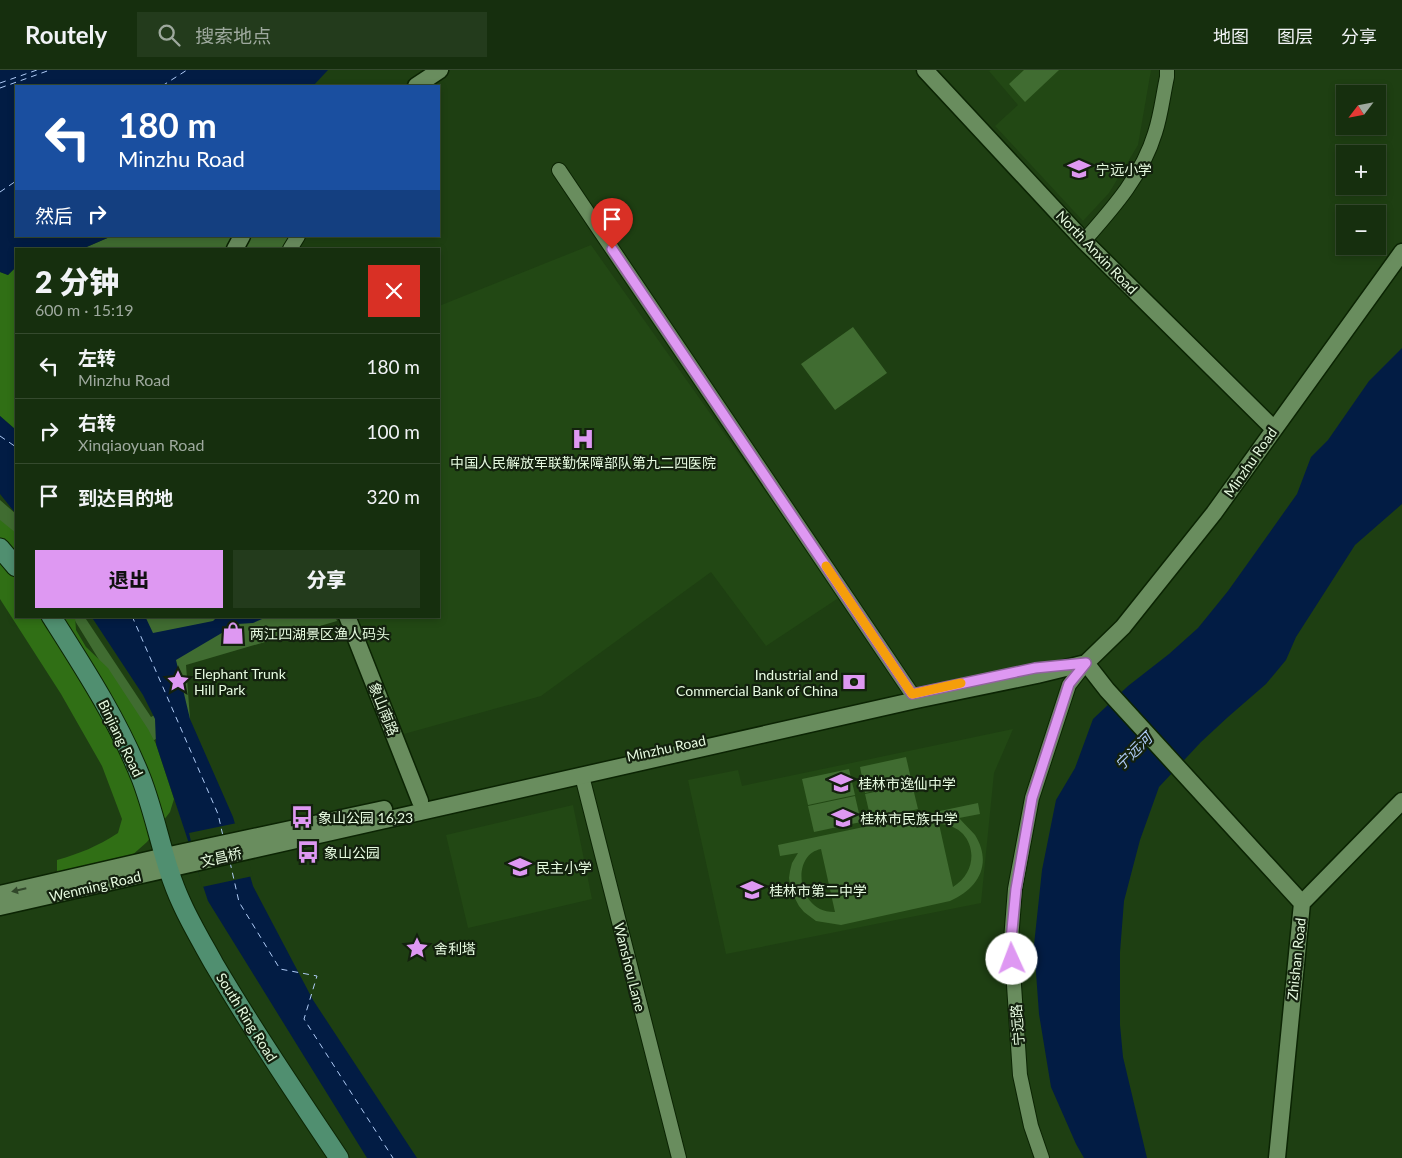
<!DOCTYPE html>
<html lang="zh">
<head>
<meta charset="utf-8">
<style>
	body { margin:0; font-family:Lato,"Noto Sans SC",sans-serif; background:#233b1c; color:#f1f3f6; height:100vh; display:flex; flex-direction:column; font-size:19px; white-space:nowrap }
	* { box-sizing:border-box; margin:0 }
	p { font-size:16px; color:#9ea99e }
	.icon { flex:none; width:28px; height:28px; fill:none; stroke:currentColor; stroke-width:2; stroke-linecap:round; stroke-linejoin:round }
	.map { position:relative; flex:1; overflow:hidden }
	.drawer { position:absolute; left:15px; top:178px; width:425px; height:370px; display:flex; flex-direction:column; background:#162f0e; border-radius:0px; box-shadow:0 2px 8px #0003,0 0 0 1px #354a2e }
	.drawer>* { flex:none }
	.top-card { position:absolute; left:15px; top:15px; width:425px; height:152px; border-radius:0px; box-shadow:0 2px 8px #0003,0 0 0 1px #354a2e; background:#1a4fa0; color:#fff; overflow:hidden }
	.needle { width:32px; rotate:238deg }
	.tools { position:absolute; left:1336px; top:15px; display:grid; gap:10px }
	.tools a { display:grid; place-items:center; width:50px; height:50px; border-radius:0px; background:#162f0e; box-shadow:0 2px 8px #0003,0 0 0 1px #354a2e; font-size:25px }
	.pin { position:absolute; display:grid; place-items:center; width:42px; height:42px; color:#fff; margin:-51px -21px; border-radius:50% 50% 50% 0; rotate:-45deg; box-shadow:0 0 5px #0007 }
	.pin .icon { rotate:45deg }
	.me { position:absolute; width:55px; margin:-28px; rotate:358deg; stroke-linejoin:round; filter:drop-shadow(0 0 4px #0008) }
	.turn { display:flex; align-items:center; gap:18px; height:105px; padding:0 20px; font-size:22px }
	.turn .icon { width:65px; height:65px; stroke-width:2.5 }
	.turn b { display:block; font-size:35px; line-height:42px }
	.then { display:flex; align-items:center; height:48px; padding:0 20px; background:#0003; gap:10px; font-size:19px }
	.round { display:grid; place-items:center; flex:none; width:52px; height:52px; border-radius:0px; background:#233b1c }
	.overview { display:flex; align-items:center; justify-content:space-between; height:85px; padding:0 20px }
	h1 { font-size:30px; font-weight:800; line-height:38px }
	.action { display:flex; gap:10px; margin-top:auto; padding:10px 20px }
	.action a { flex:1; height:58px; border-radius:0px; background:#de98f2; color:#111; font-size:20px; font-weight:800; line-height:58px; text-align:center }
	.action a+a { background:#233b1c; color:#f1f3f6 }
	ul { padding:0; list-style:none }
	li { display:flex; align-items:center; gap:15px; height:65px; padding:0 20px; border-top:1px solid #354a2e }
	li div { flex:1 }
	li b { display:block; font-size:19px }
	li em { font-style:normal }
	header { display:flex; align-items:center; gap:30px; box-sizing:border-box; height:70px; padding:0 25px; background:#162f0e; border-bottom:1px solid #354a2e }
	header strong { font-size:24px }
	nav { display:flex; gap:28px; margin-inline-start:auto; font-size:18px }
	.search { width:350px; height:45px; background:#233b1c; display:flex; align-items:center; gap:12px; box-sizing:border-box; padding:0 18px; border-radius:0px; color:#9ea99e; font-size:19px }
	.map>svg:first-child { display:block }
	.built { fill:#224814 }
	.green { fill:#406c31; fill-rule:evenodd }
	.forest { fill:#306f15 }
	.water { fill:#021c44 }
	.pier { fill:#1e3f12 }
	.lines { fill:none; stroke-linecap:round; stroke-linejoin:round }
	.ferry { stroke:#afcbf6; stroke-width:1; stroke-dasharray:6 5; stroke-linecap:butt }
	.minor-casing { stroke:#0b2403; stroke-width:16 }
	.tertiary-casing { stroke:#0b2403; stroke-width:19 }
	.secondary-casing { stroke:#0b2403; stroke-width:21 }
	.minor { stroke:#698d5e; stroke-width:14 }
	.tertiary { stroke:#698d5e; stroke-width:16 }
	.secondary { stroke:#508f70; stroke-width:19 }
	.oneway { fill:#31472a }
	.route-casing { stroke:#90639d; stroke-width:12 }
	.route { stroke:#de98f2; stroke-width:9 }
	.slow { stroke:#f59e0b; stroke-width:9 }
	.labels { text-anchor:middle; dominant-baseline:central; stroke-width:4.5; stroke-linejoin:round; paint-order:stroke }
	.poi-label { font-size:14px; fill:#e6fae0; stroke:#13210e; text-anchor:start }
	.street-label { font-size:14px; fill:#e6fae0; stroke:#13210e }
	.water-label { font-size:15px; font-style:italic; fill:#afcbf6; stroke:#13210e }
</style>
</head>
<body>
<header>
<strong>Routely</strong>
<div class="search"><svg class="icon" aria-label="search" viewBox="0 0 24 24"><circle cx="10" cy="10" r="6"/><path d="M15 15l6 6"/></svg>搜索地点</div>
<nav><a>地图</a><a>图层</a><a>分享</a></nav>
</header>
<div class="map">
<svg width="1402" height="1088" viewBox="0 0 1402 1088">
	<rect width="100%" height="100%" fill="#1e3f12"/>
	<path class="built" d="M991,0H1151L1138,75L1109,123L1083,151L995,56L1018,35L989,1Z
		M591,175L840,527L766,576L711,502L541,626L404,664L356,546H439V236Z
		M1013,659L994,703L981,833L726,884L688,710L738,700L742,716Z
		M573,735L592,829L468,858L446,765Z"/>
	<path class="green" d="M1024,0H1059L1025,32L1009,14Z
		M112,166H291L283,179H82Z
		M853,257L887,303L835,340L801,294Z
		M0,430L16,444V475L0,455Z
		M72,546H84L151,647L178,632L135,546H335L337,551L186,595L190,649L149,673L122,627Z
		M906,687L912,713L865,723L860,697Z
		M849,699L855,725L808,735L802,709Z
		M912,714L918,739L871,750L865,724Z
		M855,726L861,752L814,762L808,736Z
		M978,733L980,744L959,748C964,754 970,759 975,765C993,794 978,819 950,831L841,855L816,851L804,842L799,836L791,821L789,808L790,801L792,793L798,783L780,786L778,775ZM939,754C975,755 983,799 953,817ZM821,779L835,842H834C797,842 790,785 821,779Z"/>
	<path class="forest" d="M16,197V360L0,346V202L8,205Z
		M0,450L16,463V546H75L76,560L86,577L108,598L148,659L156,674L174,729L170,742L147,772L130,787L74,802L57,801V790C81,783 96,777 118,763L122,749L102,696L61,624L0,529Z"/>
	<path class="water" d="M0,0H328L313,16H16V166H112L82,179H16V197L8,205L0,202Z
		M1402,278V434L1355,475L1296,567L1286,590L1266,614L1228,647L1201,672L1159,717L1140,770L1124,831L1120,882V955L1123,987L1147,1088H1084L1076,1074L1051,1017L1039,944L1034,875L1042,800L1056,730L1075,698L1093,649L1128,616L1169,584L1198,558L1228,521L1297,424L1311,387L1328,370L1369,311Z
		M0,346L16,360V444L0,424Z
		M91,546H145L153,563L213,551L218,546H269L253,553L237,554L176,590L190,649L233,747L253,816L313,930L417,1088H367L208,831L156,674L155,649L143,625Z"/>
	<path class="pier" d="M237,753L253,806L202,817L189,763Z"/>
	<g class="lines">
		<path class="ferry" d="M0,13L37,0
			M162,16L187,0
			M0,18L50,0
			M0,122L16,111
			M0,366L16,377
			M132,546L218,744L223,766
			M230,792L239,832L280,899L317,906L304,949L393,1088"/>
		<defs>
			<path id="minor" d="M559,100L916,630
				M1084,171C1113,138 1142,106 1155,63C1161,45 1163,25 1167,7V0
				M290,179L298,166
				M582,706L679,1088
				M1042,1088L1031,1056L1020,1005L1011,870L1015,819L1032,728L1069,615L1086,593"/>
			<path id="tertiary" d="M925,0L1084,171L1274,359
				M416,16L440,0
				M235,179L242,166
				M347,546L420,731
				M1086,593L1107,620L1302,833
				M0,824L165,786L384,739
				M0,837L916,630L1037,605L1086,593L1123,557L1214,443L1402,182
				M1277,1088L1302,833L1402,731"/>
			<path id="secondary" d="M0,478L16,497
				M51,546C84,598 118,650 141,708C157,749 163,794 182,834C191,854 203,874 214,894C253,960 296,1024 339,1088"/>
		</defs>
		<use href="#minor" class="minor-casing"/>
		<use href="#tertiary" class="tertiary-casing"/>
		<use href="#secondary" class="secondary-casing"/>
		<use href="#minor" class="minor"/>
		<use href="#tertiary" class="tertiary"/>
		<use href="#secondary" class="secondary"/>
	</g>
	<defs><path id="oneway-solid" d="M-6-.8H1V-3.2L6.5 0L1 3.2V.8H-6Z" transform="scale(1.25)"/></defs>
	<use class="oneway" href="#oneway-solid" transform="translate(19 820) rotate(167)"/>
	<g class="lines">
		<defs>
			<path id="route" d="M612,179L912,624L1035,598L1086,593L1069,614L1032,728L1016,819L1011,870L1012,889"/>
		</defs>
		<use href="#route" class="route-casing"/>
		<use href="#route" class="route"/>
		<path class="slow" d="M826,496L912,624L961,613"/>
	</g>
	<defs>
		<symbol id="school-bare" viewBox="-9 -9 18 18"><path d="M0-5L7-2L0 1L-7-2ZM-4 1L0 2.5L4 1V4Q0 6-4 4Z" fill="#de98f2" stroke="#13210e" stroke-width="2.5" paint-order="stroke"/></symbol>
		<symbol id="hospital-bare" viewBox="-9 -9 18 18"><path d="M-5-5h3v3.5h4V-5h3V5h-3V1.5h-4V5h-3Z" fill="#de98f2" stroke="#13210e" stroke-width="2.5" paint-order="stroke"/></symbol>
		<symbol id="shop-bare" viewBox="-9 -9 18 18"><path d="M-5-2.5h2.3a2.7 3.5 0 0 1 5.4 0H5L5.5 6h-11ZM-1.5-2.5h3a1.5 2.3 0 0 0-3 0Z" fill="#de98f2" stroke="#13210e" stroke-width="2.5" paint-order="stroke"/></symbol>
		<symbol id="sight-bare" viewBox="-9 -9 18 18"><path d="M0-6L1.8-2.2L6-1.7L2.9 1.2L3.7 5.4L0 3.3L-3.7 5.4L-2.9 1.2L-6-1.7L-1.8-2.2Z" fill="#de98f2" stroke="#13210e" stroke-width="2.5" paint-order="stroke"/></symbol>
		<symbol id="bank-bare" viewBox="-9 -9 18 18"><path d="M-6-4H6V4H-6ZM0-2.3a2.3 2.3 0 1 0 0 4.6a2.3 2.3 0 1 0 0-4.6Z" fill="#de98f2" stroke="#13210e" stroke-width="2.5" paint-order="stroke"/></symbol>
		<symbol id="bus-bare" viewBox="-9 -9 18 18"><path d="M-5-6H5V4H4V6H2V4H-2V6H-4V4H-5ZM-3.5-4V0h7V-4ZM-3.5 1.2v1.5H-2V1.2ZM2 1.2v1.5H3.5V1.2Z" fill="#de98f2" stroke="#13210e" stroke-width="2.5" paint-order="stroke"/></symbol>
	</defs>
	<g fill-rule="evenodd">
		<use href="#school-bare" x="1063" y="83" width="32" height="32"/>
		<use href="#hospital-bare" x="567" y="353" width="32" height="32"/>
		<use href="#shop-bare" x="217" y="547" width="32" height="32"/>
		<use href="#sight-bare" x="162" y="595" width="32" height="32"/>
		<use href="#bank-bare" x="838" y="596" width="32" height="32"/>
		<use href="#school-bare" x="825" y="697" width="32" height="32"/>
		<use href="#bus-bare" x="286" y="731" width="32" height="32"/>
		<use href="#school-bare" x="827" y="732" width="32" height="32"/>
		<use href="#bus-bare" x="292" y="766" width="32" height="32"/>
		<use href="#school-bare" x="504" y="781" width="32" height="32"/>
		<use href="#school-bare" x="736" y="804" width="32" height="32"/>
		<use href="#sight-bare" x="401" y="862" width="32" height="32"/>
	</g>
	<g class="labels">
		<g class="poi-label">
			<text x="1096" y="99">宁远小学</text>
			<text x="583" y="392" text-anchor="middle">中国人民解放军联勤保障部队第九二四医院</text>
			<text x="250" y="563">两江四湖景区渔人码头</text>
			<text x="194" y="603">Elephant Trunk<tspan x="194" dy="16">Hill Park</tspan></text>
			<text x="838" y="604" text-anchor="end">Industrial and<tspan x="838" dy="16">Commercial Bank of China</tspan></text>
			<text x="858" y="713">桂林市逸仙中学</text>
			<text x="318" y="747">象山公园 16,23</text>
			<text x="860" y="748">桂林市民族中学</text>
			<text x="324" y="782">象山公园</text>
			<text x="536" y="797">民主小学</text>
			<text x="769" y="820">桂林市第二中学</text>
			<text x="434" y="878">舍利塔</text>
		</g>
		<g class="street-label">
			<text transform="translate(1097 182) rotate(46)">North Anxin Road</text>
			<text transform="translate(1250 392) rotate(-55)">Minzhu Road</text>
			<text transform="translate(384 639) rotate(68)">象山南路</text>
			<text transform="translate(121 668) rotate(64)">Binjiang Road</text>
			<text transform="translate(666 678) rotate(-12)">Minzhu Road</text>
			<text transform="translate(221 787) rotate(-13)">文昌桥</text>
			<text transform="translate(95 816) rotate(-13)">Wenming Road</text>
			<text transform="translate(1296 889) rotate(-84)">Zhishan Road</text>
			<text transform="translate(630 897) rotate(76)">Wanshou Lane</text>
			<text transform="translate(247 947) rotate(58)">South Ring Road</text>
			<text transform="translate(1017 955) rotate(-94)">宁远路</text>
		</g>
		<g class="water-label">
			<text transform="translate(1133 681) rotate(-45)">宁远河</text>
		</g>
	</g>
</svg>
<div class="tools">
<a><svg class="needle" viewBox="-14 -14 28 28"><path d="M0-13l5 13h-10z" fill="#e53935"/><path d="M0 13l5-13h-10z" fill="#9ea99e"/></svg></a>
<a>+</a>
<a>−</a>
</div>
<div class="pin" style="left:612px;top:179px;background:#d93025"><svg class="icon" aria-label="arrive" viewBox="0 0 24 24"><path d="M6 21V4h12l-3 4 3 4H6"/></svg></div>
<svg class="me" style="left:1012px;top:889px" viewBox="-20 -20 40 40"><circle r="19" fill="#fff"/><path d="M0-13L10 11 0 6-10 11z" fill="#de98f2"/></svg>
<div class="top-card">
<div class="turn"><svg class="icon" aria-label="left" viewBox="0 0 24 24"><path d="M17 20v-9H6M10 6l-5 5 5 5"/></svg><div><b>180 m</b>Minzhu Road</div></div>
<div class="then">然后<svg class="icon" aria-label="right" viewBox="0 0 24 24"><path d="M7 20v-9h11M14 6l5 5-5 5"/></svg></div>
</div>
<section class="drawer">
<div class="overview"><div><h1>2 分钟</h1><p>600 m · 15:19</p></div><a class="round" style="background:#d93025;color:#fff"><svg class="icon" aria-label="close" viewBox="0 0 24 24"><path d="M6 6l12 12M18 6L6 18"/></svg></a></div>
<ul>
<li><svg class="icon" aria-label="left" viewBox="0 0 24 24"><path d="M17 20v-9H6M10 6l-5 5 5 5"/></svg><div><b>左转</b><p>Minzhu Road</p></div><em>180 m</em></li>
<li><svg class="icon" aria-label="right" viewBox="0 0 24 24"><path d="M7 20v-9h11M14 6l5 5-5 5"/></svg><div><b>右转</b><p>Xinqiaoyuan Road</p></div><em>100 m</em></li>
<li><svg class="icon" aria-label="arrive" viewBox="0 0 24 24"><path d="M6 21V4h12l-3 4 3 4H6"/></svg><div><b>到达目的地</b></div><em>320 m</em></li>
</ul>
<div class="action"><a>退出</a><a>分享</a></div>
</section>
</div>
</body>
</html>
